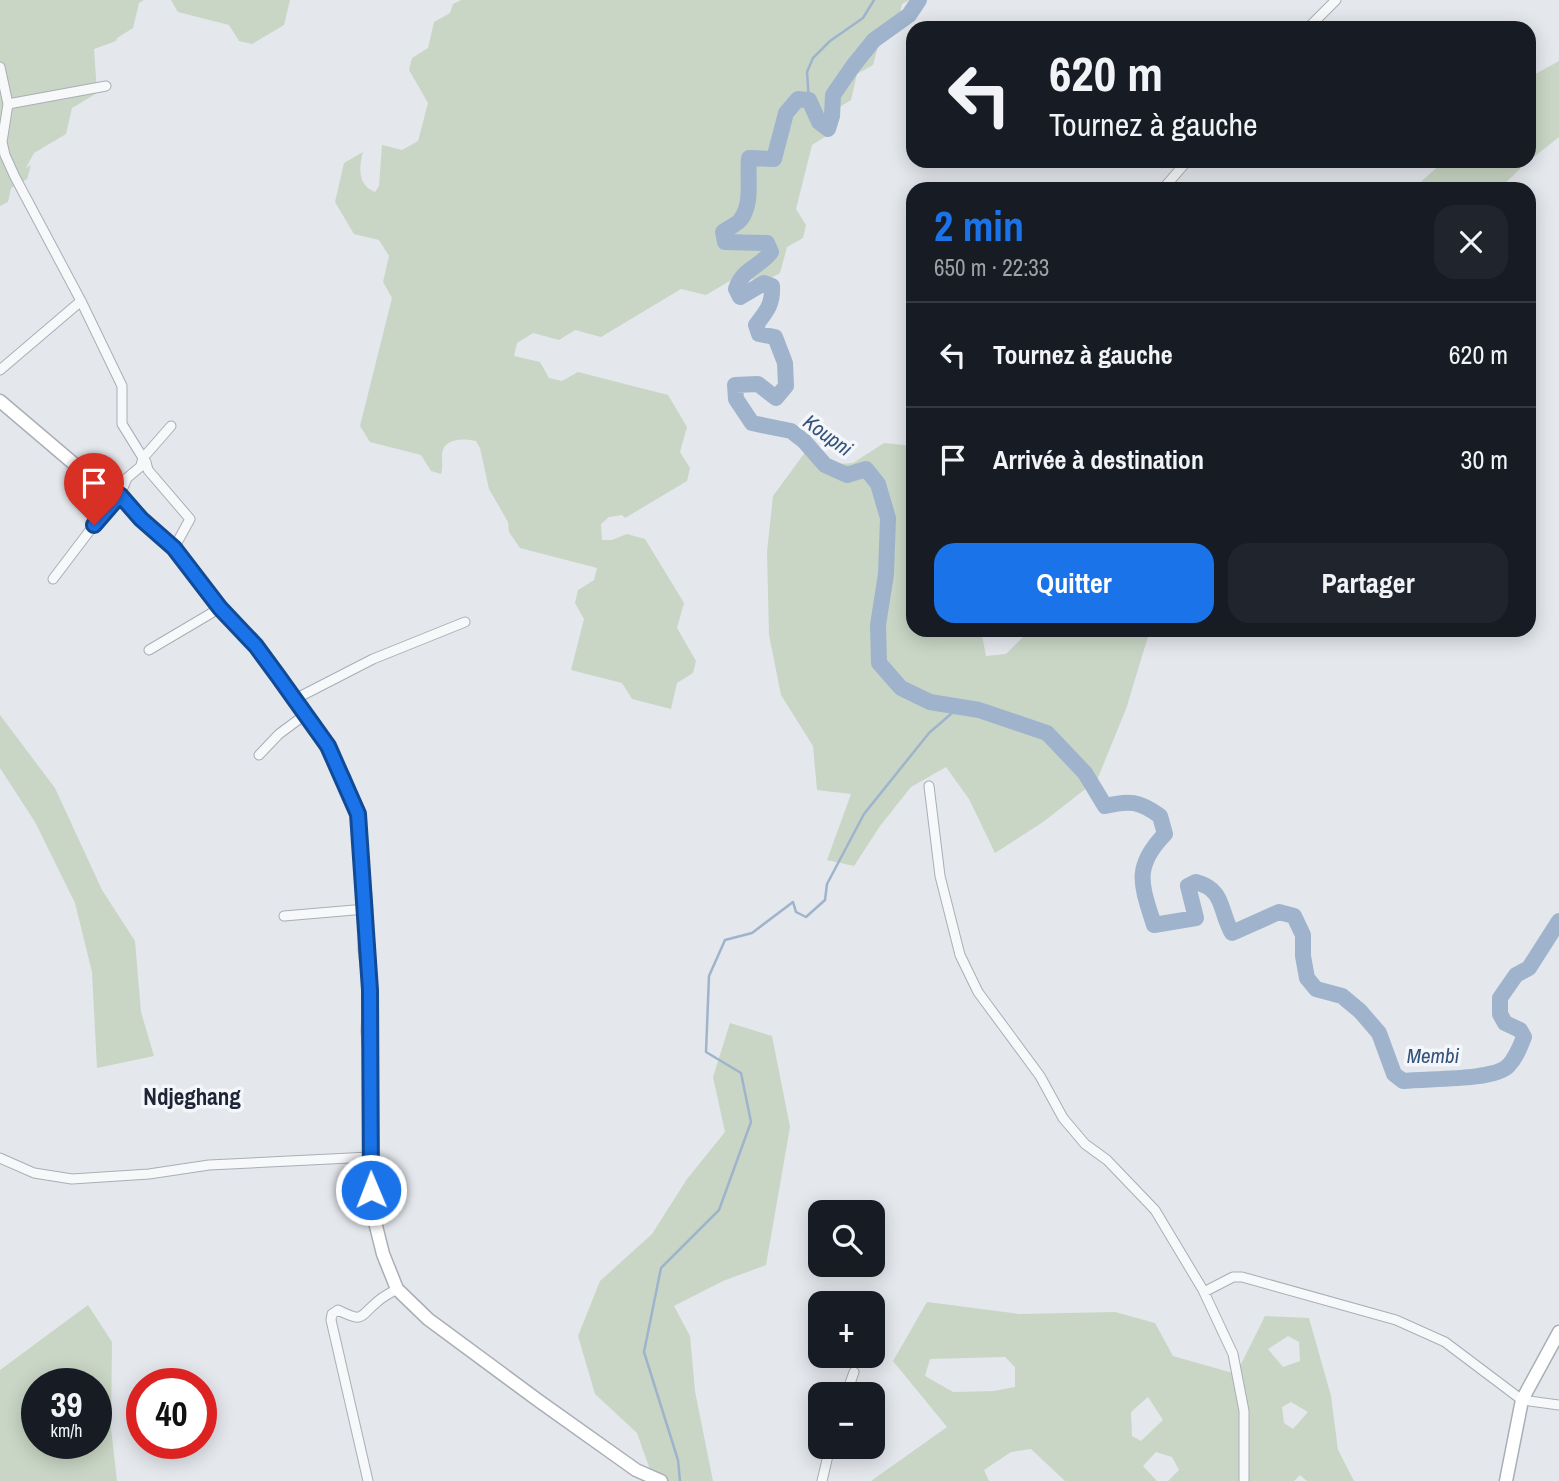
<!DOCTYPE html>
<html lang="fr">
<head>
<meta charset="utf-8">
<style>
	body { margin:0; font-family:"Archivo Narrow",sans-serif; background:#20242c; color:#f1f3f6; height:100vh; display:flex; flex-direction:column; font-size:26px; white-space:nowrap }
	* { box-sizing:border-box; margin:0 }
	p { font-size:23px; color:#9ea1a6 }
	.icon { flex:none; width:38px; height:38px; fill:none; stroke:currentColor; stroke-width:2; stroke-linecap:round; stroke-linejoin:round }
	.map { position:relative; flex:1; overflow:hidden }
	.sheet { position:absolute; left:906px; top:182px; width:630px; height:455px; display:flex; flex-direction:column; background:#171b24; border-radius:21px; box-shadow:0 4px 18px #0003 }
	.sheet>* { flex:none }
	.banner { position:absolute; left:906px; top:21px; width:630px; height:147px; border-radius:21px; box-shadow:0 4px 18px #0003; background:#171b24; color:#f1f3f6; overflow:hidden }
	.buttons { position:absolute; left:808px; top:1200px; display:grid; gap:14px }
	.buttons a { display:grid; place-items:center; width:77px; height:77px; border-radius:14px; background:#171b24; box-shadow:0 4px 18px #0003; font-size:35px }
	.speed { position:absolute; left:21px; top:1368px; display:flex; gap:14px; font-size:35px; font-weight:700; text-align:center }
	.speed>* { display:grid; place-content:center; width:91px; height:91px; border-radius:50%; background:#171b24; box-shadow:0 4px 18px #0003; line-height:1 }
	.speed small { font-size:18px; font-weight:400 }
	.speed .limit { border:10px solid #d22; background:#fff; color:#111 }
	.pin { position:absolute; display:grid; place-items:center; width:60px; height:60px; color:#fff; margin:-72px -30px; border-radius:50% 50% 50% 0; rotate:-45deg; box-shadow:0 0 7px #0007 }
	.pin .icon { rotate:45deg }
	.me { position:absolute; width:77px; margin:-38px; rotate:359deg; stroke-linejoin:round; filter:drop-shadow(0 0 5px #0008) }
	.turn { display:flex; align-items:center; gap:24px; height:147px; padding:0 28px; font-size:32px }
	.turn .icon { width:91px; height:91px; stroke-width:2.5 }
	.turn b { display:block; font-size:49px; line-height:60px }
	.round { display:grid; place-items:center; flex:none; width:74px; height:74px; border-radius:21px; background:#20242c }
	.headline { display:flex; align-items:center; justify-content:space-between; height:119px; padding:0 28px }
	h1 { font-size:42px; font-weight:700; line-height:52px; color:#1a73e8 }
	.cta { display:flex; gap:14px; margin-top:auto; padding:14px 28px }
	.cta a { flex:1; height:80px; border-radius:21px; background:#1a73e8; color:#fff; font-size:28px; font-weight:700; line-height:80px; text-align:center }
	.cta a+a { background:#20242c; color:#f1f3f6 }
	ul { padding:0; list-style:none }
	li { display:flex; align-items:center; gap:21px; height:105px; padding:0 28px; border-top:2px solid #363941 }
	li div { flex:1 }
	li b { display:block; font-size:26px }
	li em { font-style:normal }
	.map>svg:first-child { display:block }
	.green { fill:#c9d6c5; fill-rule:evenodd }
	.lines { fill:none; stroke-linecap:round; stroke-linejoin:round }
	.stream { stroke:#9fb4cc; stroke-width:2.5 }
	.river { stroke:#9fb4cc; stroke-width:16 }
	.street-casing { stroke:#a9aeb7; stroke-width:11 }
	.secondary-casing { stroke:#a9aeb7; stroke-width:15 }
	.street { stroke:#f7f8fa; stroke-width:9 }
	.secondary { stroke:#fff; stroke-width:12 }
	.route-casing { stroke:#114b97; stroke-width:18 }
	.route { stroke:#1a73e8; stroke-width:12 }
	.labels { text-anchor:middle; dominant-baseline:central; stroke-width:7; stroke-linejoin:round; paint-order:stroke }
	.water-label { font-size:21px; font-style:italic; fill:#34527a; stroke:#f4f6f9 }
	.quarter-label { font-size:23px; font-weight:bold; fill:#1d2536; stroke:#f4f6f9 }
</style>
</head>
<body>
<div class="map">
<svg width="1559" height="1481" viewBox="0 0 1559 1481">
	<rect width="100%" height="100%" fill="#e4e7ec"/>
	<path class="green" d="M0,0H144L139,3L133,28L117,38L116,41L94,49L97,93L72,108L66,134L34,153L26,168L31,165L27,179L11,188L8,202L0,206Z
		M171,0H290L284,25L252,44L239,41L229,25L178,12Z
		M461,0H909L902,4L896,29L880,39L873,65L857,74L851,100L835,110L828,135L812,145L796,209L806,225L803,238L787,247L780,273L764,282L738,276L706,295L681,289L601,337L575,330L559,340L533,333L517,343L514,356L540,362L549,378L562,381L578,372L668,395L687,427L680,452L690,468L687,481L625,518L622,515L609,517L601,524L602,540H612L627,534L645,539L684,603L677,628L696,661L693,673L677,683L671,709L632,699L622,683L571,670L584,619L575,603L578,590L594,580L597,568L520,548L509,532L508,522L489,489L480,448L476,441C463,438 443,438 442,455C442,463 443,467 441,474L431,471L421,455L370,442L360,426L392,298L383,282L389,256L379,240L354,234L335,202L344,163L363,152C359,167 357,185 375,192L379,186L382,145L402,150L418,141L428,103L409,70L412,58L428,48L434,22L450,13L453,4Z
		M1559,61V137L1530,160V77Z
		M1444,161H1528L1499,189H1413Z
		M884,443L913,446L914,630H981L986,656L1006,654L1030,630H1150L1126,709L1097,780L1043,822L995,853L969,799L946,767L911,787L880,826L854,866L827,860L851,794L817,790L813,746L781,695L769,635L767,552L773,496L809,447L822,465L853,463Z
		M0,715L55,788L102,890L135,941L141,1012L154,1056L97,1068L92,972L75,903L35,822L0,768Z
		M730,1023L772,1036L790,1127L766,1265L723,1281L674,1306L690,1336L695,1391L713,1481H654L637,1433L595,1394L578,1336L600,1281L652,1234L687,1179L725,1132L713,1077Z
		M927,1302L1019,1314L1115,1312L1155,1323L1173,1356L1236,1374L1265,1316L1309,1318L1331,1396L1338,1450L1354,1481H1307L1300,1475L1294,1481H1168L1179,1470L1172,1457L1156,1452L1143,1466L1157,1481H1065L1031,1449L1011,1452L984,1470L989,1481H871L947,1427L893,1361ZM1288,1336L1299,1342L1300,1361L1283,1367L1268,1349ZM1005,1357L1015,1367V1387L994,1391L953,1392L925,1376L930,1359ZM1148,1397L1163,1420L1141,1441L1132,1436L1131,1412ZM1291,1402L1308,1412L1293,1429L1284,1423L1282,1407Z
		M88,1305L112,1342L111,1428L117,1481H0V1370ZM37,1384H96V1444H37Z"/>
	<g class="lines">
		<path class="stream" d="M809,100L807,72L813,58L830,41L863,18L874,0
			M680,1481L678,1460L644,1352L661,1268L719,1210L751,1122L741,1073L706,1052L709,976L725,940L752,933L793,902L796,912L806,917L825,900L827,884L864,814L929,733L959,707"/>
		<path class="river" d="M919,0L909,15L874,40L853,66L833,95L832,116L828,129L819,122L809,100L798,99L786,113L774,159L749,158C747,176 753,203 741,219C738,224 728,228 723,232L725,242L767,243L771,252C760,267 742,269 736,289L740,297L764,283L772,286C773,304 767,311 756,325L759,334L775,337L785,363L786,386L776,398L758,384L735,385L736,399L752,423L791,431L804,441L825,465L847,475L866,469L878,484L888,518L886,574L878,625L879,663L901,688L930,702L979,710L1047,733L1085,773L1105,806C1130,800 1139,801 1160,816L1165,834C1133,867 1141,884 1154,925L1196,918L1188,886L1196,882C1225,890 1219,910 1232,933L1279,912L1294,916L1303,935V956L1307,978L1316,989L1342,996L1360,1011L1379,1033L1394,1074L1403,1081C1427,1078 1493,1081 1508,1066C1516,1058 1520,1047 1524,1037L1520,1030L1505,1023L1500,1014V998L1516,975L1529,968L1559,921"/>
		<defs>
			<path id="street" d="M1308,28L1336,0
				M0,67L8,104L106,86
				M8,104L2,142L5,155L15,177L81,301L122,386V424L143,458
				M1163,189L1187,161
				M0,370L81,301
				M146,462L148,470L190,519L174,548
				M53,579L94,525L120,495L127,478L146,462L141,465L143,458L171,426
				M149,650L220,608
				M297,703L301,696L373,659L465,622
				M259,755L279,734L306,714
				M929,786L940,876L960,955L978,992L1040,1076L1063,1118L1085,1144L1107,1160L1155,1210L1203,1290L1233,1354L1244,1411V1481
				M284,916L366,909
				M0,1158L34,1173L72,1179L149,1174L209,1165L370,1157
				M1204,1292L1233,1277H1242L1396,1320L1445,1342L1522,1400L1559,1405
				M846,1395L854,1372
				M368,1481L331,1320L332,1314L338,1310C364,1323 359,1317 377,1302C382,1297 390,1293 397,1289
				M822,1481L830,1447"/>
			<path id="secondary" d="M0,401L73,463L120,495L141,519L174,548L220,608L256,646L314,724L344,778L358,815L366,909L365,949L370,990L368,1031L371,1065L370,1157L372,1210L383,1254L397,1289L428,1319L539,1401L636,1470L661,1481
				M1506,1481L1522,1400L1559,1332"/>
		</defs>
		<use href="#street" class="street-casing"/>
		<use href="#secondary" class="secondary-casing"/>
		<use href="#street" class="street"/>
		<use href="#secondary" class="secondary"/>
	</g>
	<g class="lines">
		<defs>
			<path id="route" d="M94,525L120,495L141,519L174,548L220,608L256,646L278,676L328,746L358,814L370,990L371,1190"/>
		</defs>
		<use href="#route" class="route-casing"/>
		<use href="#route" class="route"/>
	</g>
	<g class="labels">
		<g class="water-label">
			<text transform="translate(828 435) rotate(36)">Koupni</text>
			<text x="1433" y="1055">Membi</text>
		</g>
		<g class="quarter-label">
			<text x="192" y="1096">Ndjeghang</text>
		</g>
	</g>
</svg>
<div class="buttons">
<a><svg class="icon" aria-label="search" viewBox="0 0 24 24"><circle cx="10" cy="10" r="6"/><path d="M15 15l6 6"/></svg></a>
<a>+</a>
<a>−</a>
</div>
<div class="speed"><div>39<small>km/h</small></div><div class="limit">40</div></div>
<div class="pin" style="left:94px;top:525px;background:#d93025"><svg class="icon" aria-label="arrive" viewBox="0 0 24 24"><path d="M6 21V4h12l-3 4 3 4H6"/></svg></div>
<svg class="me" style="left:371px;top:1190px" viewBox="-20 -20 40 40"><circle r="17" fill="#1a73e8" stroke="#fff" stroke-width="3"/><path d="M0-11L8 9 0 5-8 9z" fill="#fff"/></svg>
<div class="banner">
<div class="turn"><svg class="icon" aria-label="left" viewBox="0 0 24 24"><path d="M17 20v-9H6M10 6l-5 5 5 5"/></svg><div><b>620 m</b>Tournez à gauche</div></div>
</div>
<section class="sheet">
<div class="headline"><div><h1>2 min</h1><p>650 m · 22:33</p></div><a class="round"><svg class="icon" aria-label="close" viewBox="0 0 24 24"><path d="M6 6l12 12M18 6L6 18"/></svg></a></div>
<ul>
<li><svg class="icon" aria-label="left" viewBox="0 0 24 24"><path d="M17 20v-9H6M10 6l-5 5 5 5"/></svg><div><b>Tournez à gauche</b></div><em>620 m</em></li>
<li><svg class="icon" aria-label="arrive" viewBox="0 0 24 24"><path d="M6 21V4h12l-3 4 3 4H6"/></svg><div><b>Arrivée à destination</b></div><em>30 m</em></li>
</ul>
<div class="cta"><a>Quitter</a><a>Partager</a></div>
</section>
</div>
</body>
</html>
